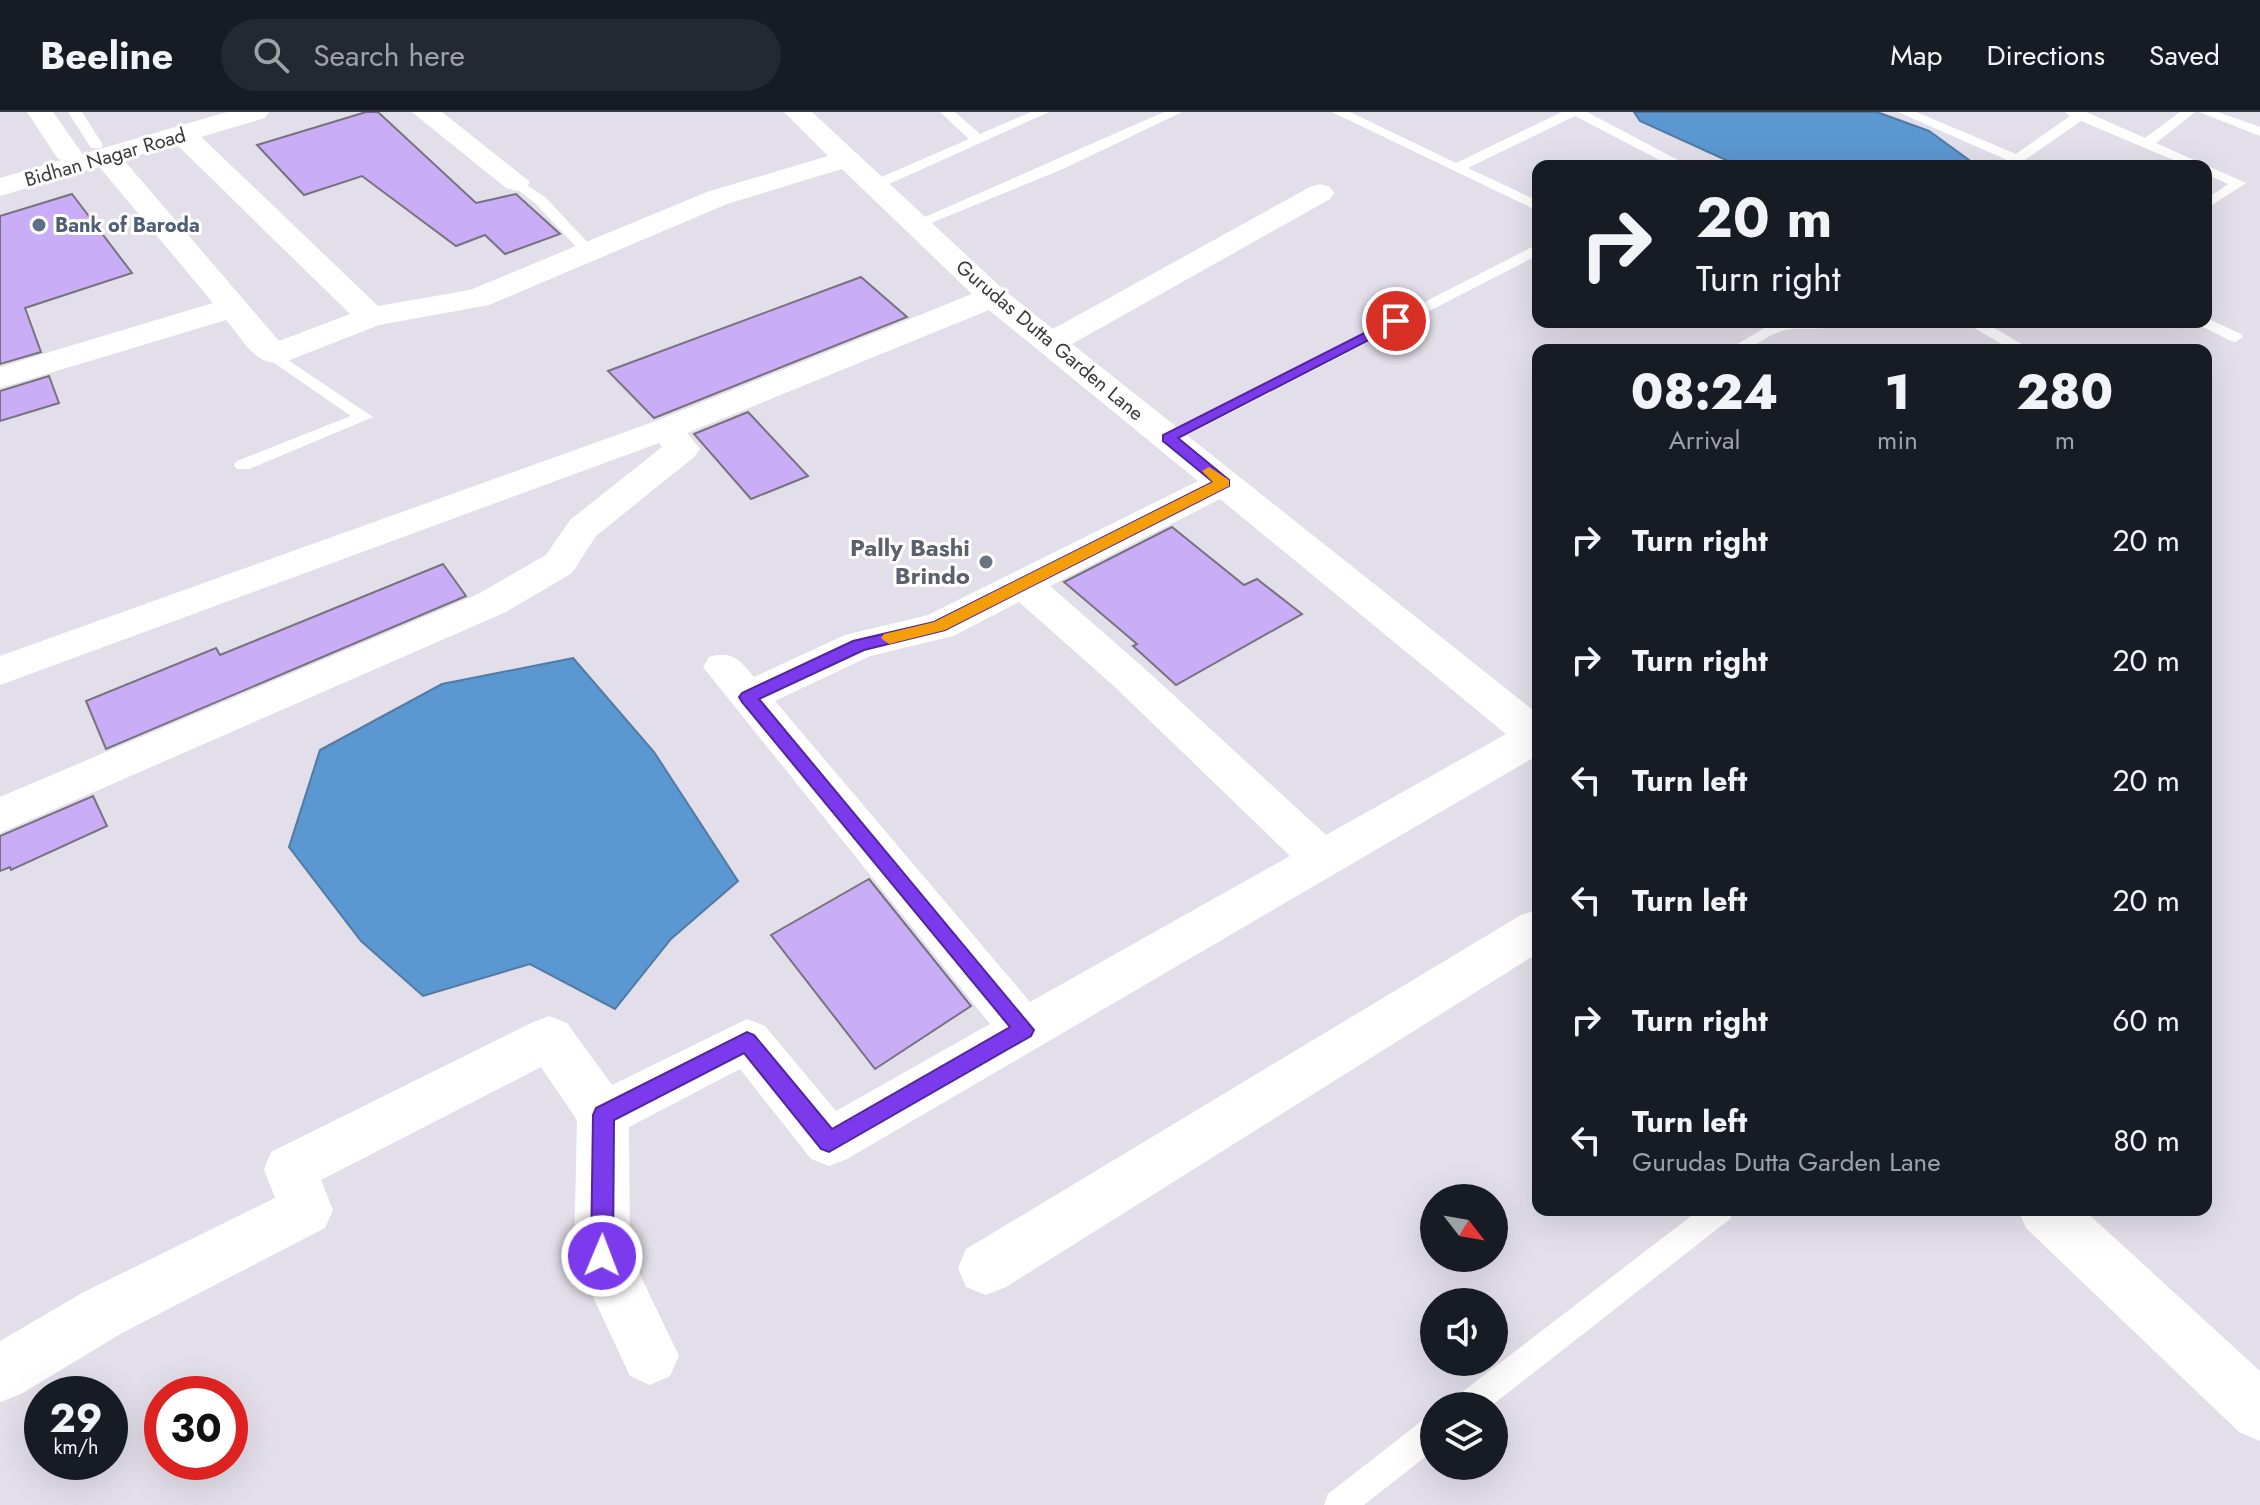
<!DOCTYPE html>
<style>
:root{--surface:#171b24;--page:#242831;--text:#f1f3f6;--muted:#9ea1a6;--line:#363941}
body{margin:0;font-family:Jost,sans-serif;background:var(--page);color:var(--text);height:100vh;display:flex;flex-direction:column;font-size:30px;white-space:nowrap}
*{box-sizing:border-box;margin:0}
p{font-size:26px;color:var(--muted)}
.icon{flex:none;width:44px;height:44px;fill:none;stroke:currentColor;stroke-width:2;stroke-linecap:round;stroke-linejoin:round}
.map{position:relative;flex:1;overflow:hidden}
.sheet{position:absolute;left:1532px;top:232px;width:680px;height:872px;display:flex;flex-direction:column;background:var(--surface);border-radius:16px;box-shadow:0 8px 32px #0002}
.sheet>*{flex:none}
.banner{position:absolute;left:1532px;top:48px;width:680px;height:168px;border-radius:16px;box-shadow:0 8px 32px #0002;background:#171b24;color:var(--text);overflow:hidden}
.needle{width:52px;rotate:121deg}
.controls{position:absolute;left:1420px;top:1072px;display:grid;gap:16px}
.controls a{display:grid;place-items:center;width:88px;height:88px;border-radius:50%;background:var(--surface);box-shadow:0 8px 32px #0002;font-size:40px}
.speed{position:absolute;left:24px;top:1264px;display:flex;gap:16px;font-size:40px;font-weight:700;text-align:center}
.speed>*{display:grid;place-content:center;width:104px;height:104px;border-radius:50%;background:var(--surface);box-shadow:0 8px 32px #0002;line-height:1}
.speed small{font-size:20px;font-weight:400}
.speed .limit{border:12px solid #d22;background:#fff;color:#111}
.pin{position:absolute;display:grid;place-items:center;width:68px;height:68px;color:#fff;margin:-34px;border:4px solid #fff;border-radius:50%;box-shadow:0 2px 8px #0007}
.me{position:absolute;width:88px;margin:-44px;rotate:1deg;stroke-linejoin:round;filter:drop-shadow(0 0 6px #0008)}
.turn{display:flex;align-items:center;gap:28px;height:168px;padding:0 32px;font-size:36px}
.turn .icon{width:104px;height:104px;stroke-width:2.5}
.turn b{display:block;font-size:56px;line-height:68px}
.eta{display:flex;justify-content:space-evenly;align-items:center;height:136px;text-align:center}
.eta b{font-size:48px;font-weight:800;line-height:56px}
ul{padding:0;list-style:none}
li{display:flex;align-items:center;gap:24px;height:120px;padding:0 32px}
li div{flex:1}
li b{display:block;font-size:30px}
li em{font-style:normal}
header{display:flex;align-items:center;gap:48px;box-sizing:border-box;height:112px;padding:0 40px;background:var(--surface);border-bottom:2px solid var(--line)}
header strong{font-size:38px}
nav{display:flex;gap:44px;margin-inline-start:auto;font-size:28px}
.search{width:560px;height:72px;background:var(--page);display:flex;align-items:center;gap:20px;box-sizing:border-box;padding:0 28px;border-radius:44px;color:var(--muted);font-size:30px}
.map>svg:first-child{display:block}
.water{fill:#5b97d0;stroke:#517ba4;stroke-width:2}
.building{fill:#c9adf6;stroke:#77737e;stroke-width:2}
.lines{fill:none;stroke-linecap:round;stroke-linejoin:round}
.lane{fill:#fff;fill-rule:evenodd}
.street{fill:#fff;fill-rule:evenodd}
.primary{fill:#fff;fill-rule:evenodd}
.route{fill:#7c3aed;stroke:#51269a;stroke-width:2}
.slow{fill:#f59e0b}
.service-dot{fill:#5c6f8a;stroke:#fff;stroke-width:3}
.worship-dot{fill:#6b7280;stroke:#fff;stroke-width:3}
.labels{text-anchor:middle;stroke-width:6;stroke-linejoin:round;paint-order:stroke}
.far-street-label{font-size:20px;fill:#3a393d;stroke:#fff}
.far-service-label{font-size:20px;font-weight:bold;fill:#4e5e75;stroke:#fff;text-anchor:start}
.worship-label{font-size:24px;font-weight:bold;fill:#5b616d;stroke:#fff;text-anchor:end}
</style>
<header>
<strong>Beeline</strong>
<div class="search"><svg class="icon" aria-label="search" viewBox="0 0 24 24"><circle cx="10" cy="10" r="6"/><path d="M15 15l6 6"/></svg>Search here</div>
<nav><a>Map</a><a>Directions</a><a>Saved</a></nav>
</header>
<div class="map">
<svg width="2260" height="1393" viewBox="0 0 2260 1393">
<rect width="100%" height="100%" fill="#e3dfea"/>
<g class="water">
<polygon points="1634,0 1877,0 1929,19 1973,51 1972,54 1739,54 1640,9"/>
<polygon points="573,546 654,640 738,769 671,827 615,897 530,852 423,884 361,829 289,735 320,638 442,572"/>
</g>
<g class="building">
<polygon points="366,0 378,0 476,91 516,82 560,122 505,142 485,123 456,134 362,64 304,83 257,33"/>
<polygon points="72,82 132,161 25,196 41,240 0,252 0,104"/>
<polygon points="861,165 907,205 654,306 608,259"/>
<polygon points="49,264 59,291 0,309 0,279"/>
<polygon points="748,300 808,364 751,387 694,322"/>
<polygon points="1172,415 1244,473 1257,467 1302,502 1176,573 1133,534 1137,532 1064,470"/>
<polygon points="443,452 466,484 106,637 86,589 216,536 220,543"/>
<polygon points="93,684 107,714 11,758 10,755 0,759 0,724"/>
<polygon points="869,767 971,894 875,957 771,823"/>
</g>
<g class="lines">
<g class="lane">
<polygon points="68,0 82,0 103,33 101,36 91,36"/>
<polygon points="940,0 955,0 980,22 1031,0 1049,0 880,76 870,76 870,70 969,27"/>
<polygon points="1164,0 1182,0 1063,57 921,115 911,115 909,112"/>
<polygon points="1332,0 1350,0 1456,51 1562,0 1587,0 1689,54 1671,54 1575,4 1468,56 1538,89 1538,99"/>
<polygon points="1898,0 1916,0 2016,42 2070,4 2065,0 2086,0 2145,26 2180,0 2195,0 2156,31 2246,71 2206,97 2206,87 2228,72 2206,62 2206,54 2188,54 2081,9 2016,54 2000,54 2007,48"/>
<polygon points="2199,0 2218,0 2260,15 2260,24"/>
<polygon points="516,66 545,85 593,136 593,142 583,142 535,91 511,73 509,70"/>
<polygon points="1538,132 1538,143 1174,330 1162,330 1159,326"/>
<polygon points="2206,206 2241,222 2243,225 2235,230 2229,228 2193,210 2206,210"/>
<path d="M1838,210c-14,12 -40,3 -57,9 -24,9 -25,19 -54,19l46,-27z"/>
<polygon points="1964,210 1984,210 2032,238 2012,238"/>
<polygon points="273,238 373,305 249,357 237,357 234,353 237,349 351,304 267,246 265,243"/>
<polygon points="1699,1098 1734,1098 1730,1107 1491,1294 1452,1294 1457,1284"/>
<polygon points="1434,1304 1434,1338 1364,1393 1324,1393 1328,1382 1423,1308"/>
</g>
<g class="street">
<polygon points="27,0 53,0 82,41 78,47 68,49 58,47"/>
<polygon points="412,0 442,0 530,70 526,76 516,79 506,76"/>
<path d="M784,0h28l192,178 49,39 257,-142 10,-3 10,3 4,6 -4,6 -258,145 466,370v41l-691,404 -18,7 -18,-7 -71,-90 -111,58 1,127 49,102 -9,20 -20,9 -20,-9 -56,-120 3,-136 -36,-53 -220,113 12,30 -8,18 -203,105 -101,61 -21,8v-61l82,-48 193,-95 -11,-29 7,-17 260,-129 18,-7 18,7 45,62 135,-66 18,7 71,85 154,-87 -287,-357 6,-10c23,-7 31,3 45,20l91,-42 83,-20 270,-134 -209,-171 -302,123 13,16 -6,8 -98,79 -24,37 -66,39 -506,221v-36l478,-203 68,-39 24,-35 92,-73 -3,-4 -659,242v-29l653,-234 319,-128 -130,-125 -115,35 -238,101 -110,20 -94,37c-29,7 -42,-23 -59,-42l-226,68v-21l213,-64 -117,-140 -4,-6 4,-6 10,-2 10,2 163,190 71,-27 -178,-174 -4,-6 4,-6h20l186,178 92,-16 237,-98 121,-36zM1220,387l286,235 -180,101 -182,-167 -94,-82zM1019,490l97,86 174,168 -260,146 -255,-301 95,-45 83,-20z"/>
<polygon points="1538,798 1538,841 1006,1175 986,1183 966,1175 958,1156 966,1137 1521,803"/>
<polygon points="2018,1098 2084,1098 2260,1259 2260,1329 2239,1320 2026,1116"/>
</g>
<polygon class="primary" points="227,0 269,0 265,6 0,84 0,66"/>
</g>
<polygon class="route" points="1396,205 1402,209 1400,212 1178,326 1229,368 1229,374 945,518 864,538 759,587 1034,918 1031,924 829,1040 821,1037 744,941 614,1008 613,1144 610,1152 602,1155 594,1152 591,1144 593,1003 596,996 747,920 754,923 832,1017 1010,915 742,590 739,585 742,581 853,529 934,510 1213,370 1163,329 1163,323"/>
<polygon class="slow" points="1209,355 1229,368 1229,374 945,518 889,532 881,526 884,522 934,510 1213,370 1202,359"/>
<circle class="service-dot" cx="39" cy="113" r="8"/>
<circle class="worship-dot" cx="986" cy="450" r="8"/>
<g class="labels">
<g class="far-street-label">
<text transform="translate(105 45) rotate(-16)" y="7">Bidhan Nagar Road</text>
<text transform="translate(1050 228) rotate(40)" y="7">Gurudas Dutta Garden Lane</text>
</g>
<g class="far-service-label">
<text x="55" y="120">Bank of Baroda</text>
</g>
<g class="worship-label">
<text x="970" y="444">Pally Bashi<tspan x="970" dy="28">Brindo</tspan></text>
</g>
</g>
</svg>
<div class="controls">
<a><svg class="needle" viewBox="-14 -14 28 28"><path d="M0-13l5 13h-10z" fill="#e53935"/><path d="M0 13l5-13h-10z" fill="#9ea1a6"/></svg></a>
<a><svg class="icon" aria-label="sound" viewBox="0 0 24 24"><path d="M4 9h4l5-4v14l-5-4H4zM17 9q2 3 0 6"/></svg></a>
<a><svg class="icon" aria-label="layers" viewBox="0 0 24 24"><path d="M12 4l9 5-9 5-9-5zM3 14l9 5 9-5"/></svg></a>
</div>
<div class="speed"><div>29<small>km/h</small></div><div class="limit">30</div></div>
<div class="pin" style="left:1396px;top:209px;background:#d93025"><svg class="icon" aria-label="arrive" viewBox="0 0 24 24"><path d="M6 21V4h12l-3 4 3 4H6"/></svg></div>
<svg class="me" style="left:602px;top:1144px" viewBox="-20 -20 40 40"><circle r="17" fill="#7c3aed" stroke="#fff" stroke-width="3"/><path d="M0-11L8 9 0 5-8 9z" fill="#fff"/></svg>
<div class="banner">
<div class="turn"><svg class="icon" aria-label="right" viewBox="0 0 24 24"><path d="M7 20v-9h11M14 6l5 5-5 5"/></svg><div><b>20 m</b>Turn right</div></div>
</div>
<section class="sheet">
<div class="eta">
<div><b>08:24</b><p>Arrival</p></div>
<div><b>1</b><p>min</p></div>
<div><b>280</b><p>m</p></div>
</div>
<ul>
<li><svg class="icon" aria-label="right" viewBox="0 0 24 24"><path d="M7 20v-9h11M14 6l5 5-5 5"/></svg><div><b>Turn right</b></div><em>20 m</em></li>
<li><svg class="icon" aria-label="right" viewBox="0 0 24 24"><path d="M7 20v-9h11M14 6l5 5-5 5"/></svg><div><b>Turn right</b></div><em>20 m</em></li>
<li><svg class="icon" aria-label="left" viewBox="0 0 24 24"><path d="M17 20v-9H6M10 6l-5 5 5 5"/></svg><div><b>Turn left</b></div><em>20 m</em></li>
<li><svg class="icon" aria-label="left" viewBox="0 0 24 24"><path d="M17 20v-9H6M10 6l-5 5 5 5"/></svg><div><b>Turn left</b></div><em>20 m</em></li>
<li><svg class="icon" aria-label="right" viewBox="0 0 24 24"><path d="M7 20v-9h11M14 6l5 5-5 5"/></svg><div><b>Turn right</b></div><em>60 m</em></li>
<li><svg class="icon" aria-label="left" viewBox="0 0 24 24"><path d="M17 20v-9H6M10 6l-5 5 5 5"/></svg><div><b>Turn left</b><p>Gurudas Dutta Garden Lane</p></div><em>80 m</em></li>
</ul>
</section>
</div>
